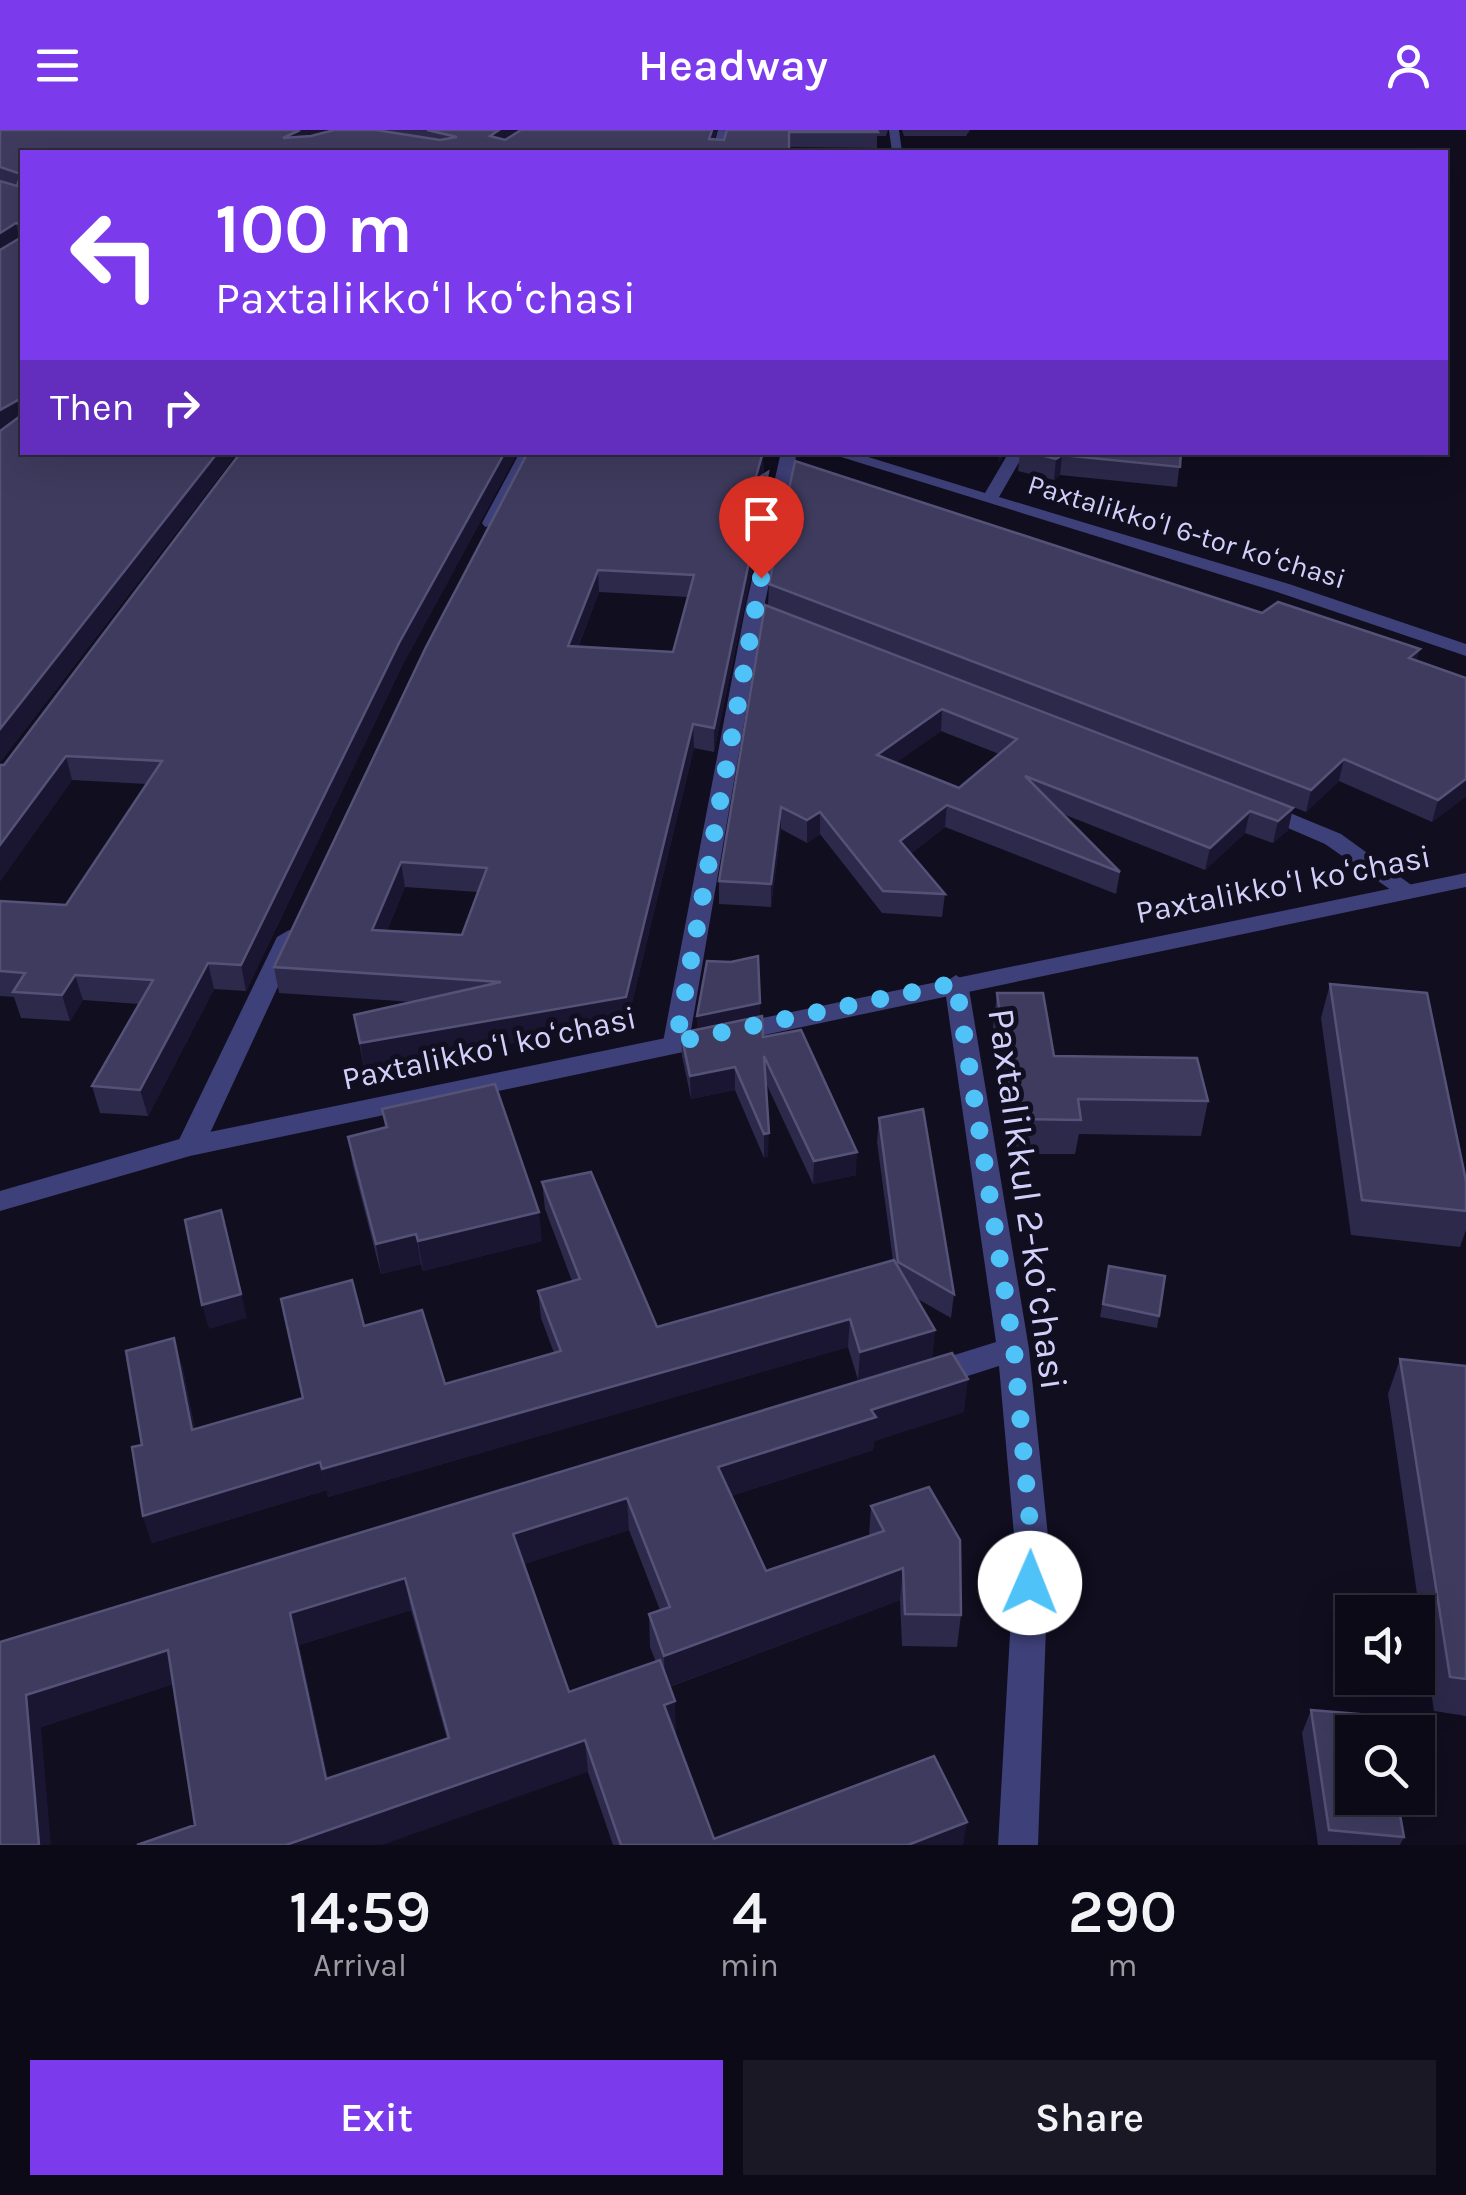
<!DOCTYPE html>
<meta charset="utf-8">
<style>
:root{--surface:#0c0a17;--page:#1a1824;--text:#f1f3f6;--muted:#9a9aa1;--line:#2c2b36;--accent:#7c3aed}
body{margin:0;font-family:Karla,sans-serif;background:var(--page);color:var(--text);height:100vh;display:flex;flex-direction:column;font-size:38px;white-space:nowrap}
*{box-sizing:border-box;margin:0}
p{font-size:32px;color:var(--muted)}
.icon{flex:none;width:55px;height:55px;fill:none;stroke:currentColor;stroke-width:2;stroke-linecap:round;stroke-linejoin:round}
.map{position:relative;height:1715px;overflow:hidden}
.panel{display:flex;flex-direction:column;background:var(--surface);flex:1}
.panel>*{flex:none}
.banner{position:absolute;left:20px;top:20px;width:1428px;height:305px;border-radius:0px;box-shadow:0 10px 40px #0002,0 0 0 2px var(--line);background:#7c3aed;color:#fff;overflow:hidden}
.fabs{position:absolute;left:1335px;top:1465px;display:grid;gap:20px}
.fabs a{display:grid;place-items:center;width:100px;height:100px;border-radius:0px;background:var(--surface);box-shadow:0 10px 40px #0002,0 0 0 2px var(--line);font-size:50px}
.pin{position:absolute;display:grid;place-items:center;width:85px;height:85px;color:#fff;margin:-102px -42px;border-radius:50% 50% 50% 0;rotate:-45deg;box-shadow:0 0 10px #0007}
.pin .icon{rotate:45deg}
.me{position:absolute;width:110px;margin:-55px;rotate:1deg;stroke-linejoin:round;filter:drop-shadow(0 0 8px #0008)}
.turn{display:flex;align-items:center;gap:35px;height:210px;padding:0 30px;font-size:45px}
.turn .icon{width:130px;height:130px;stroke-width:2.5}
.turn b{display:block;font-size:70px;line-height:85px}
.then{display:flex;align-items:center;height:95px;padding:0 30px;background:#0003;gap:20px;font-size:38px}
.eta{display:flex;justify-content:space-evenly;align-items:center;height:170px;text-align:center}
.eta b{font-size:60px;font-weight:600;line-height:70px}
.action{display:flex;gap:20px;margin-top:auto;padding:20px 30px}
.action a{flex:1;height:115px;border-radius:0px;background:var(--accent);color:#fff;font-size:40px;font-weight:600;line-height:115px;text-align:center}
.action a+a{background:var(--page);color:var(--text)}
header{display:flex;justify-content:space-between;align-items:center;height:130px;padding:0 30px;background:var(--accent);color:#fff;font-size:45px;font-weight:600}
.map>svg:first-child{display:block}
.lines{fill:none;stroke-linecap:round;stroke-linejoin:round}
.minor{fill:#3e4079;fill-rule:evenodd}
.tertiary{fill:#3e4079;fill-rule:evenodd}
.wall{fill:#2c294b;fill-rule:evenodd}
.shaded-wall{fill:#1a1632}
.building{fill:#3e3b5e;stroke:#555277;stroke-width:2.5;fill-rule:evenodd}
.route{stroke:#4fc3f7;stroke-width:18;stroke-dasharray:0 32.4}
.labels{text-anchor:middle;stroke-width:10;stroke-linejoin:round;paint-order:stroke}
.far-street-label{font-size:28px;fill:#d2d0fb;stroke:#100e1f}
.street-label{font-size:32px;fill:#d2d0fb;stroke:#100e1f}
.near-street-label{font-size:38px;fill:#d2d0fb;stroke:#100e1f}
</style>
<header><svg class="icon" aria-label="menu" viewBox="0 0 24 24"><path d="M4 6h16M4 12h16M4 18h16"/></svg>Headway<svg class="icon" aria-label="person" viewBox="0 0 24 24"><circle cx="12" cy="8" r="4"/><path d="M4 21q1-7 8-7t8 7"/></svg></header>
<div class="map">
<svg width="1466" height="1715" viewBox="0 0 1466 1715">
<rect width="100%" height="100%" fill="#100e1f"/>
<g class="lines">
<g class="minor">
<polygon points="718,0 728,0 722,22 712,22"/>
<polygon points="889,0 899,0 902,22 892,22"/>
<polygon points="520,322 536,322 500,393 485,397 482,393"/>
<polygon points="781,322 797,322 764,477 805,496 796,502 762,489 689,912 676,920 663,912 745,480"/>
<polygon points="825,322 852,322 985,363 1009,322 1025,322 999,367 1289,454 1466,514 1466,526 1277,462"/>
<polygon points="1261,671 1341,704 1421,762 1409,769 1401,767 1325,714 1253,683 1250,678"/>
<polygon points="289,800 301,807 204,1016 200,1023 180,1023 176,1016 277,807"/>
<polygon points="956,845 968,853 1029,1219 1049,1416 1038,1715 998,1715 1015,1416 999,1236 927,1259 916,1255 911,1246 916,1237 996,1212 944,853"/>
</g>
<polygon class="tertiary" points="1466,743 1466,757 190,1026 0,1081 0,1061 190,1006"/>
</g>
<g class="wall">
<polygon points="0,0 326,2 334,0 717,0 714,9 724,10 727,0 888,0 886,6 877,6 877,18 789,17 22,322 238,322 0,632"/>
<polygon points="902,0 970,0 966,6 904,6"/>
<polygon points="241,322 518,322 402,536 246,861 214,859 148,986 100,983 92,956 139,874 83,870 70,891 21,888 14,867 0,866 0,771 66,775 147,654 72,650 0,751 0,635 4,635"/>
<path d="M528,322l236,17 -2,7 6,-4v21l-54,259 -20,-4 -67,275 -263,46 -10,-54 59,-13 -134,-9 -5,-26zM599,462l89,5 -15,55 -95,-5zM405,757l73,5 -16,43 -75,-5z"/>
<polygon points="1020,322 1181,322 1177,357 1060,345 1054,350 1018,341"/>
<polygon points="769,454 1262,483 1416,530 1466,548 1466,666 1432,692 1339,651 1306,682 768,475"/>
<path d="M765,475l528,203 -5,22 -15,13 -28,-10 -40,37 -142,-56 57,58 -4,22 -171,-67 -35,27 35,40 -3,23 -60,-4 -62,-79 -13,9 -26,-14 -10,78 -52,-3v-23zM941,601l58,23 -40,34 -64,-25z"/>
<polygon points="1330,854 1466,1051 1466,1100 1460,1117 1351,1105 1321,888"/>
<polygon points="997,863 1054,926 1208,971 1201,1006 1079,1004 1075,1024 1010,1024 993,897"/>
<polygon points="681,903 763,907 856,1045 813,1054 766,953 768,1026 764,1028 735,960 691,969 682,926"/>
<polygon points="382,979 542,1111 423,1141 421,1134 381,1144 353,1036 348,1007 385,998"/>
<polygon points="879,988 954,1164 951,1188 916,1168 935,1200 932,1227 858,1250 848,1217 328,1367 327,1360 152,1413 143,1386 142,1315 182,1235 195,1300 303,1268 364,1196 445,1254 554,1223 541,1188 538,1161 572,1151 545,1079 542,1052 657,1197 893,1131 877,1012"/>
<polygon points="1109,1136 1159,1186 1157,1198 1100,1187"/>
<polygon points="1400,1229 1466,1236 1466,1586 1434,1581 1388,1264"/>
<path d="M964,1282l-90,29 -1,9 -142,46 35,75 103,-35 2,-30 90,109 -4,32 -55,-1 -2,-46 -231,87 7,46h-2l40,106 249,6h-350l-25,-73 -393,53 -22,-141 -132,43 -41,-85zM629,1400l31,80 -11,4 1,33 6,15 -87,30 -45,-128zM411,1480l36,129 -119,40 -29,-134z"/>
<polygon points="1311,1580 1404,1707 1400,1715 1318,1715 1302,1603"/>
</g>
<g class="shaded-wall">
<polygon points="300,0 326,0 327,4 286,22 283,8"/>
<polygon points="499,0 520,0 491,22 490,6"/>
<polygon points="712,0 717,0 710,22 709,9"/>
<polygon points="16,93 20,110 0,123 0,103"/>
<polygon points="20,269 22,290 0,304 0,280"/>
<polygon points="218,322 238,322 0,632 0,599"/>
<polygon points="505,322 518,322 402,536 246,861 241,835 399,513"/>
<polygon points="763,322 764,339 755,371 755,350"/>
<polygon points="999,322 1006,322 998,333"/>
<polygon points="1062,325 1060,345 1054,350 1056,329"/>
<polygon points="768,342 768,363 714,622 714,598"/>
<polygon points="598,440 599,462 569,539 568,516"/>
<polygon points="1420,519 1414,540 1409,528"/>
<polygon points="942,579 941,601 876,647 877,625"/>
<polygon points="693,594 694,618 627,893 364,939 360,913 626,867"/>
<polygon points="66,626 72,650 0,751 0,715"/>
<polygon points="1344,629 1339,651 1306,682 1311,660"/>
<polygon points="1466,649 1466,666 1432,692 1438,670"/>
<polygon points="947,675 945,697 898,733 900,711"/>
<polygon points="781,677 781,699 771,777 771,754"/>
<polygon points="1293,678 1288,700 1273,713 1278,691"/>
<polygon points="1250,681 1245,703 1205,740 1210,718"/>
<polygon points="820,682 820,704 807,713 807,690"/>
<polygon points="401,732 405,757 376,825 372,800"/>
<polygon points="208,833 214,859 148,986 140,960"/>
<polygon points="75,845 83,870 70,891 62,865"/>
<polygon points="760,873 760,885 697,898 697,886"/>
<polygon points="735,937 735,960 691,969 690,946"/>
<polygon points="769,1003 768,1026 764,1028 764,1004"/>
<polygon points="857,1022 856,1045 813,1054 814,1031"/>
<polygon points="539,1082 542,1111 423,1141 418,1111"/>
<polygon points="227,1104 247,1188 209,1199 202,1175"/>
<polygon points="416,1104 421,1134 381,1144 376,1114"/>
<polygon points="850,1189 848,1217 328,1367 322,1339"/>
<polygon points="935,1200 932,1227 858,1250 860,1222"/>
<polygon points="174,1208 182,1235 200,1328 192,1300"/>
<polygon points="968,1249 964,1282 874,1311 873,1320 718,1370 718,1337 871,1280"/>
<polygon points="320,1332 327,1360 152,1413 143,1386"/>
<polygon points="627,1368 629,1400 518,1436 513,1404"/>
<polygon points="903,1438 900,1470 665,1558 664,1526"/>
<polygon points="405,1448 411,1480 299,1515 335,1681 326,1649 290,1483"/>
<polygon points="168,1520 179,1552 41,1597 51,1715 39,1715 26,1565"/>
<polygon points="675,1571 676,1603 665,1607 664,1575"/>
<polygon points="585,1610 588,1642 382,1715 286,1715"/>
<polygon points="967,1692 963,1715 908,1715"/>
</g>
<g class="building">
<polygon points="0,0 300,0 283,8 311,6 334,0 376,0 440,10 457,7 427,0 499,0 490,6 505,10 521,0 712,0 709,9 724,10 727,0 877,0 878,2 789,2 789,22 22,22 22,322 218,322 0,599 0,301 19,287 20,269 0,280 0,120 20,108 21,94 16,93 0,103 0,51 17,56 21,44 0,37"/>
<polygon points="241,322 505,322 399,513 241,835 208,833 140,960 92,956 153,850 75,845 62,865 13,862 25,843 0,841 0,771 66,775 162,631 66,626 0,715 0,635 4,635"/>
<path d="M528,322h235l-8,28 13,-8 -54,256 -21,-4 -67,273 -266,46 -6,-28 147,-33 -227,-15 152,-320zM598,440l96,5 -21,77 -105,-6zM401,732l86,6 -25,67 -90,-5z"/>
<polygon points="1030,322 1181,322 1180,337 1062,325 1056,329"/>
<polygon points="795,331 1262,483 1278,472 1420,519 1409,528 1466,548 1466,649 1438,670 1344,629 1311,660 769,454"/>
<path d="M765,475l528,203 -15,13 -28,-10 -40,37 -185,-72 95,96 -173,-67 -47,36 45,53 -62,-3 -63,-79 -13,8 -26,-13 -10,77 -52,-3zM942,579l75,30 -58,49 -82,-33z"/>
<polygon points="758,826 760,873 697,886 707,831 731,832"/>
<polygon points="1330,854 1427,863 1466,1051 1466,1081 1362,1070"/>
<polygon points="997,863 1043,863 1054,926 1197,928 1208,971 1078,969 1081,990 1014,989"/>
<polygon points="762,886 763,907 801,900 857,1022 814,1031 764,926 769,1003 764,1004 735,937 690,946 681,903"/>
<polygon points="495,954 539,1082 418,1111 416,1104 376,1114 348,1007 387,997 382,979"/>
<polygon points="923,979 954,1164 898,1132 879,988"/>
<polygon points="591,1042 657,1197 894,1130 935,1200 860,1222 850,1189 322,1339 320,1332 143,1386 132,1317 142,1315 126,1221 174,1208 192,1300 303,1268 281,1169 352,1150 364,1196 422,1180 445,1254 561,1221 538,1161 580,1149 542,1052"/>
<polygon points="221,1080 241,1164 202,1175 185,1090"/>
<polygon points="1109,1136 1165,1146 1159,1186 1103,1174"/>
<path d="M952,1223l16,26 -97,31 5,7 -158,50 48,104 118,-40 -13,-25 58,-19 31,53 1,75 -56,-1 -2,-46 -239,88 -15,-42 21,-7 -43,-109 -114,36 56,158 91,-32 15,41 -11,4 50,134 220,-83 33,66 -59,23h-287l-36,-105 -299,105h-149l58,-20 -27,-175 -142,45 13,150h-39v-203zM405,1448l44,160 -123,41 -36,-166z"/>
<polygon points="1400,1229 1466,1236 1466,1549 1450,1547"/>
<polygon points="1311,1580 1382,1586 1385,1602 1352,1602 1352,1668 1397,1668 1404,1707 1329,1700"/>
</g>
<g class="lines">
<polyline class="route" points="761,448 676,912 956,853 1014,1219 1032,1416 1030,1453"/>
</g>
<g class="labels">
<g class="far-street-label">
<text transform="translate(1187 401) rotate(17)" y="10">Paxtalikkoʻl 6-tor koʻchasi</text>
</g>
<g class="street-label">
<text transform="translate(1283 754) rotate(-11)" y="11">Paxtalikkoʻl koʻchasi</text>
<text transform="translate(489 918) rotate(-12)" y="11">Paxtalikkoʻl koʻchasi</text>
</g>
<g class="near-street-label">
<text transform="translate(1028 1069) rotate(82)" y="13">Paxtalikkul 2-koʻchasi</text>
</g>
</g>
</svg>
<div class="fabs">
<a><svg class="icon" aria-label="sound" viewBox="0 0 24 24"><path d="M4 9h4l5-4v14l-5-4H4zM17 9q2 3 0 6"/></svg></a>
<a><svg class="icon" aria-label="search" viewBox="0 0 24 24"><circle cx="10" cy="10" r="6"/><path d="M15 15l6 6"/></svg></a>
</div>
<div class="pin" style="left:761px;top:448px;background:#d93025"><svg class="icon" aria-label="arrive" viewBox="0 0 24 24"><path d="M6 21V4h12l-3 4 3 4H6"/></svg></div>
<svg class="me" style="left:1030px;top:1453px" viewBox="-20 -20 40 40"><circle r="19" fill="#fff"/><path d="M0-13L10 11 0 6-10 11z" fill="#4fc3f7"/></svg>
<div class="banner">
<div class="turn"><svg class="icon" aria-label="left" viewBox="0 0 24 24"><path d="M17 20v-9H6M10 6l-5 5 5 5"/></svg><div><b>100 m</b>Paxtalikkoʻl koʻchasi</div></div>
<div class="then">Then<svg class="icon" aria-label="right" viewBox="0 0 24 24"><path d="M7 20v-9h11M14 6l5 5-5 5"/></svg></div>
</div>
</div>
<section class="panel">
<div class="eta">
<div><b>14:59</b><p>Arrival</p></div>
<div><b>4</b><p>min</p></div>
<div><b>290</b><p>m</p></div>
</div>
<div class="action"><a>Exit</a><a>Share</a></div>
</section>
